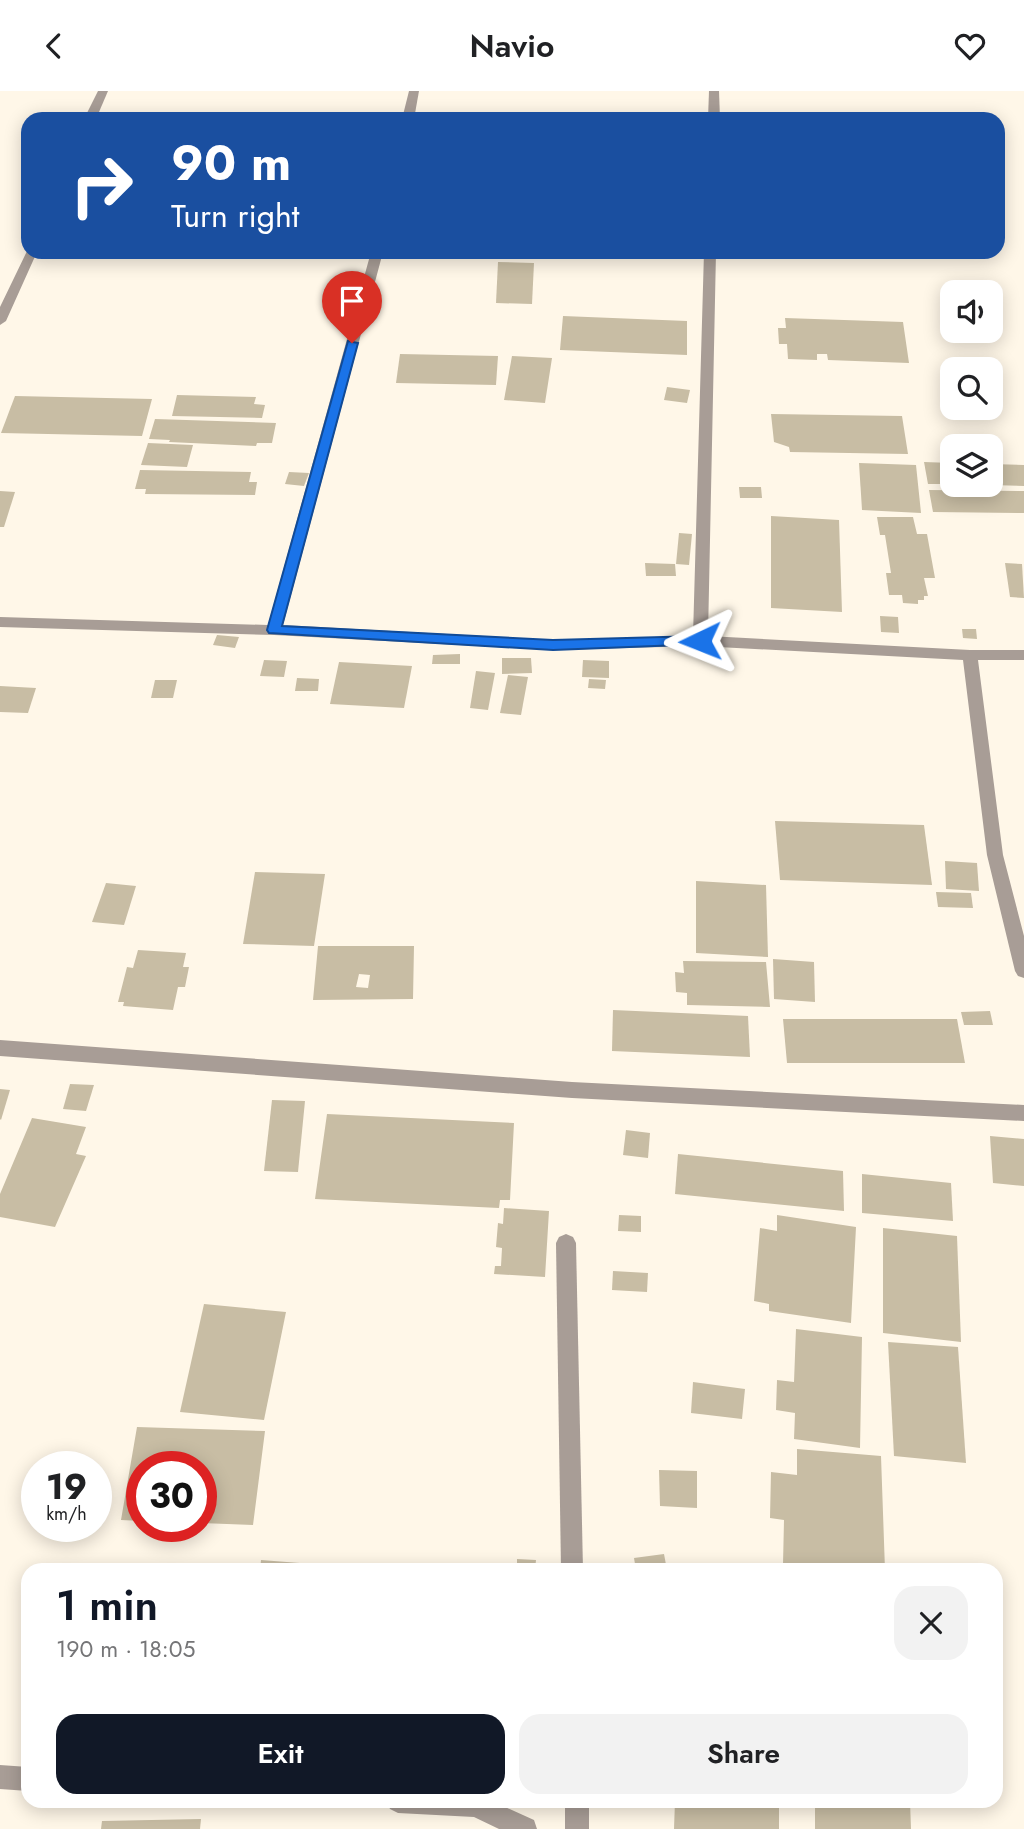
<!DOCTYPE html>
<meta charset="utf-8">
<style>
:root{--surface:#fff;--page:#f2f2f2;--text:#202124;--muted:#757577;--accent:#111827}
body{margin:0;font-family:Jost,sans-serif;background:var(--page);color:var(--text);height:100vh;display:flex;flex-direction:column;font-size:26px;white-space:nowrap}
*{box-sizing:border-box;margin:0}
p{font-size:23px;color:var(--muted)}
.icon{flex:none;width:38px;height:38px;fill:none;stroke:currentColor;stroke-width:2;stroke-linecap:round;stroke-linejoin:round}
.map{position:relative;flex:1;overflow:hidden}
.panel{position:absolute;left:21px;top:1472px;width:982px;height:245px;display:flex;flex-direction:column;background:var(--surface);border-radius:21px;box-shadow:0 4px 18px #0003}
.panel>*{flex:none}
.hud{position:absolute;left:21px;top:21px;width:984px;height:147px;border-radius:21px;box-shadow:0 4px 18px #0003;background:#1a4fa0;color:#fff;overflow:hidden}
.controls{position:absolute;left:940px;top:189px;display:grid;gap:14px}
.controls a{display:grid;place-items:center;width:63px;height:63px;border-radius:14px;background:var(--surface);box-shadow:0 4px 18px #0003;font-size:35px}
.speed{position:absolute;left:21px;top:1360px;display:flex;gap:14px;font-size:35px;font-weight:700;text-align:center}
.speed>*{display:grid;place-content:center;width:91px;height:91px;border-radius:50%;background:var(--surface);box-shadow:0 4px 18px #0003;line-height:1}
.speed small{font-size:18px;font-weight:400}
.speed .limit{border:10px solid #d22;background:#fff;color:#111}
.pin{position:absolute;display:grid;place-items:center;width:60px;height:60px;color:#fff;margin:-72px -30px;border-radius:50% 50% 50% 0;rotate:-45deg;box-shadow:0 0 7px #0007}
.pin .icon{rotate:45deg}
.me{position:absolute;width:77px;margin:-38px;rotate:268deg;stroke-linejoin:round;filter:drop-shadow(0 0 5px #0008)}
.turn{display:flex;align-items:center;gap:24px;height:147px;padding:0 35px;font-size:32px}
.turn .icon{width:91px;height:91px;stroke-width:2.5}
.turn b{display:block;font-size:49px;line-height:60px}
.round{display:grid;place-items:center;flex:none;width:74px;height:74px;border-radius:21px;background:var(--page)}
.summary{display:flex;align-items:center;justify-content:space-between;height:119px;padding:0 35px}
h1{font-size:42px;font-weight:600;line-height:52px;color:var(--accent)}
.button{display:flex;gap:14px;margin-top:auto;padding:14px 35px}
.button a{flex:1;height:80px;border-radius:21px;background:var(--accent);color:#fff;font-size:28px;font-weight:600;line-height:80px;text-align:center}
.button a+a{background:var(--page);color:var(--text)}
header{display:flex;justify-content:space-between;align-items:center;height:91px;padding:0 35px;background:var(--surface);font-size:32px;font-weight:600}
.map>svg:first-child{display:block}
.building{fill:#c8bda4;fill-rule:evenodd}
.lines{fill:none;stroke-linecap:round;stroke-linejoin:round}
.minor{fill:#a89d96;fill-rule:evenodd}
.route{fill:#1a73e8;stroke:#114b97;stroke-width:2}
</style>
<header><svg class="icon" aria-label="back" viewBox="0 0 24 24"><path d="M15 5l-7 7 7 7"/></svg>Navio<svg class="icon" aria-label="heart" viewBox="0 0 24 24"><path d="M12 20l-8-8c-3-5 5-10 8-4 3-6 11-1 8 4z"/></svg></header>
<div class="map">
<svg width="1024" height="1738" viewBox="0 0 1024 1738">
<rect width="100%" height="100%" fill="#fff7e8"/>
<g class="building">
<polygon points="255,161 313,161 312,166 255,163"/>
<polygon points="498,171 534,172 532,213 496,212"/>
<polygon points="563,225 687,230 687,264 560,259"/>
<polygon points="785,227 903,231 909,272 828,269 827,263 817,263 817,269 788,268 787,253 779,253 778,237 786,237"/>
<polygon points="400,263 498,265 496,294 396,292"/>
<polygon points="512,265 552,267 545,312 504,309"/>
<polygon points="667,296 690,299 687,312 664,309"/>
<polygon points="177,304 256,306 254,313 265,314 262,327 172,325"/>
<polygon points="15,305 152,308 142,345 1,342"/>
<polygon points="771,323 902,325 908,363 790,361 789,356 774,351"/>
<polygon points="155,328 276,332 272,352 257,352 256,355 169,351 170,349 149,348"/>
<polygon points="148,352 193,354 187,376 141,374"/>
<polygon points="924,371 952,372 952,393 928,393"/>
<polygon points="859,372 916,374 921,422 862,419"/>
<polygon points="990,373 1024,374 1024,395 990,394"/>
<polygon points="140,379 251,381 249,391 257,391 255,404 145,403 146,398 135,398"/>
<polygon points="289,381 309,382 304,395 285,393"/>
<polygon points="739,396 761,396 762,407 740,407"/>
<polygon points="929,399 1024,400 1024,422 933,421"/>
<polygon points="0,400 15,401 4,436 0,436"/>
<polygon points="771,425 839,429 842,521 771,517"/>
<polygon points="877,426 913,426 917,443 927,443 935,487 924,487 928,505 924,505 924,509 918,509 918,513 903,512 902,504 889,504 886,482 891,482 885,444 880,444"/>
<polygon points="679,442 692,443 689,474 676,473"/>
<polygon points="645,472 675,473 676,485 646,485"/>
<polygon points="1005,472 1022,473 1024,507 1010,506"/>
<polygon points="880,525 898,526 899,542 881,541"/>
<polygon points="962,538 976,538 977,548 963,547"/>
<polygon points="217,544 239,546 235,557 213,554"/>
<polygon points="460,563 460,573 432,573 433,564"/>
<polygon points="502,567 531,567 532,582 502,583"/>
<polygon points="264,569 287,570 284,586 260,585"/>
<polygon points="583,569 609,570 609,587 582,586"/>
<polygon points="339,571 412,575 404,617 330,613"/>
<polygon points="476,580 495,582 488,619 470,617"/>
<polygon points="508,584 528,586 521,624 500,622"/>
<polygon points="297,587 319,588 318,600 295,600"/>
<polygon points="589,588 606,589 605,598 588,597"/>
<polygon points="155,589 177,589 173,607 151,607"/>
<polygon points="0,595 36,597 28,622 0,621"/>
<polygon points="775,730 924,734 932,794 780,789"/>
<polygon points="945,770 977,772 979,800 946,798"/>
<polygon points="255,781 325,783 314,855 243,853"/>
<polygon points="696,790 766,794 768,866 696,862"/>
<polygon points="106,792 136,795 124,834 92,831"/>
<polygon points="936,801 971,802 973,817 938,816"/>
<path d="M318,855h96l-1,53 -100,1zM359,883l11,1 -2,13 -12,-1z"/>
<polygon points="138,859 186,862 183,876 189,876 185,896 178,896 173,919 123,915 124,911 118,911 127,876 133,877"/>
<polygon points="773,868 814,871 815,911 774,908"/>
<polygon points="683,870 766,871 770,916 687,914 687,902 676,901 675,881 684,882"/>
<polygon points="613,919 748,925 750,966 612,960"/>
<polygon points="990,920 993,934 964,934 961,921"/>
<polygon points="783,928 957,928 965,972 787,972"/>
<polygon points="70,993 94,994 86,1020 63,1018"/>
<polygon points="0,998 10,999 1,1029 0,1028"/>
<polygon points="272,1009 305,1010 298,1081 264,1080"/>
<polygon points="327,1023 514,1032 510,1109 500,1109 499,1117 315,1108"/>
<polygon points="32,1027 86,1036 76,1063 86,1065 55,1136 0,1126 0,1103"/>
<polygon points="626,1039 650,1042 648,1067 623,1064"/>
<polygon points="990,1045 1024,1048 1024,1095 993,1092"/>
<polygon points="678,1063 843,1080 844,1120 675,1103"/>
<polygon points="862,1083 951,1092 953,1130 862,1122"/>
<polygon points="504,1117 549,1120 545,1186 494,1183 495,1175 501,1175 502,1157 496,1156 498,1132 503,1133"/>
<polygon points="619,1124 641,1125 641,1141 618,1140"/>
<polygon points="777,1124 856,1136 851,1232 769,1220 769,1213 754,1210 760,1137 777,1140"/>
<polygon points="883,1137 957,1145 961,1251 883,1242"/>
<polygon points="613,1180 648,1182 647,1201 612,1199"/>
<polygon points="204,1213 286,1221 264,1329 180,1321"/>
<polygon points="796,1238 862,1246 860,1357 794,1348 795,1322 776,1319 777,1289 794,1291"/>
<polygon points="888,1251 958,1256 966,1372 894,1365"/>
<polygon points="693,1291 745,1298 742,1328 691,1322"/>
<polygon points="137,1336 265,1340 253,1434 201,1432 201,1376 142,1376 142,1430 121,1429"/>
<polygon points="797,1358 881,1365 885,1479 839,1479 783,1474 784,1429 770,1427 771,1381 797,1384"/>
<polygon points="659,1379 697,1380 697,1417 660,1415"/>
<polygon points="664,1463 667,1479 636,1479 634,1467"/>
<polygon points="517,1468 536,1469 535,1479 517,1479"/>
<polygon points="261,1469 364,1477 364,1479 260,1479"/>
<polygon points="415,1474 481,1477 481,1479 415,1479"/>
<polygon points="675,1710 779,1710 779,1738 674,1738"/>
<polygon points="815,1710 910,1710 911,1738 815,1738"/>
<polygon points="201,1728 200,1738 101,1738 102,1730"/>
</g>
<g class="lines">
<g class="minor">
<polygon points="98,0 108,0 96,28 84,28"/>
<polygon points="409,0 419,0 414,28 402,28"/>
<polygon points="709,0 719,0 720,28 708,28"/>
<polygon points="28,158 28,161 37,161 6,230 0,234 0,216"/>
<polygon points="371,161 383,161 283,534 553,549 693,545 704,161 716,161 708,545 970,559 1024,559 1024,569 978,569 1003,764 1024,845 1024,887 1018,885 1015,880 987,764 963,569 700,555 553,559 274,544 0,536 0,526 268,534"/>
<polygon points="0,949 572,991 1024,1014 1024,1030 572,1007 0,965"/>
<polygon points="566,1143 573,1146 576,1152 583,1479 561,1479 556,1152 559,1146"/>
<polygon points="0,1674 28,1676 28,1700 0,1698"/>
<polygon points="386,1710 492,1710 534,1729 537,1738 499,1738 474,1726 398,1722 390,1718"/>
<rect x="565" y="1710" width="24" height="28"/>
</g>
</g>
<polygon class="route" points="348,250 358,252 282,535 553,549 700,545 705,546 705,553 553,559 269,542 267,539"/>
</svg>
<div class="controls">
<a><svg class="icon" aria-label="sound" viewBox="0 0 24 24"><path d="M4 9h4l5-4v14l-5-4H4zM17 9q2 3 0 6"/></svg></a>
<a><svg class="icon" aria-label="search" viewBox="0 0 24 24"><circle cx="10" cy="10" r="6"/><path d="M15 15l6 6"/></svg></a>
<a><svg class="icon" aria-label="layers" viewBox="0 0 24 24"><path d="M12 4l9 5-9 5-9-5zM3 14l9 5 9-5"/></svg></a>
</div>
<div class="speed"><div>19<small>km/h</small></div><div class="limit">30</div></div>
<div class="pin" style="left:352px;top:252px;background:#d93025"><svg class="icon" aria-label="arrive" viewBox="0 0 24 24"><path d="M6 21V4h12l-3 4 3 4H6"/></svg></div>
<svg class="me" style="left:700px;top:550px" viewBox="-20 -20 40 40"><path d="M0-17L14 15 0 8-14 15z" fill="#1a73e8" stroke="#fff" stroke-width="4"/></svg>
<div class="hud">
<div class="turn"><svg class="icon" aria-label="right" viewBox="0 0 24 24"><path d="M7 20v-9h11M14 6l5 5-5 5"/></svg><div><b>90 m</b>Turn right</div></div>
</div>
<section class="panel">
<div class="summary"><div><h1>1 min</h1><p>190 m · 18:05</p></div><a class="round"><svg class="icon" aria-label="close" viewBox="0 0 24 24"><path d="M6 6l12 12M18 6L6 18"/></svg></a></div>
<div class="button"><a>Exit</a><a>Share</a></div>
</section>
</div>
